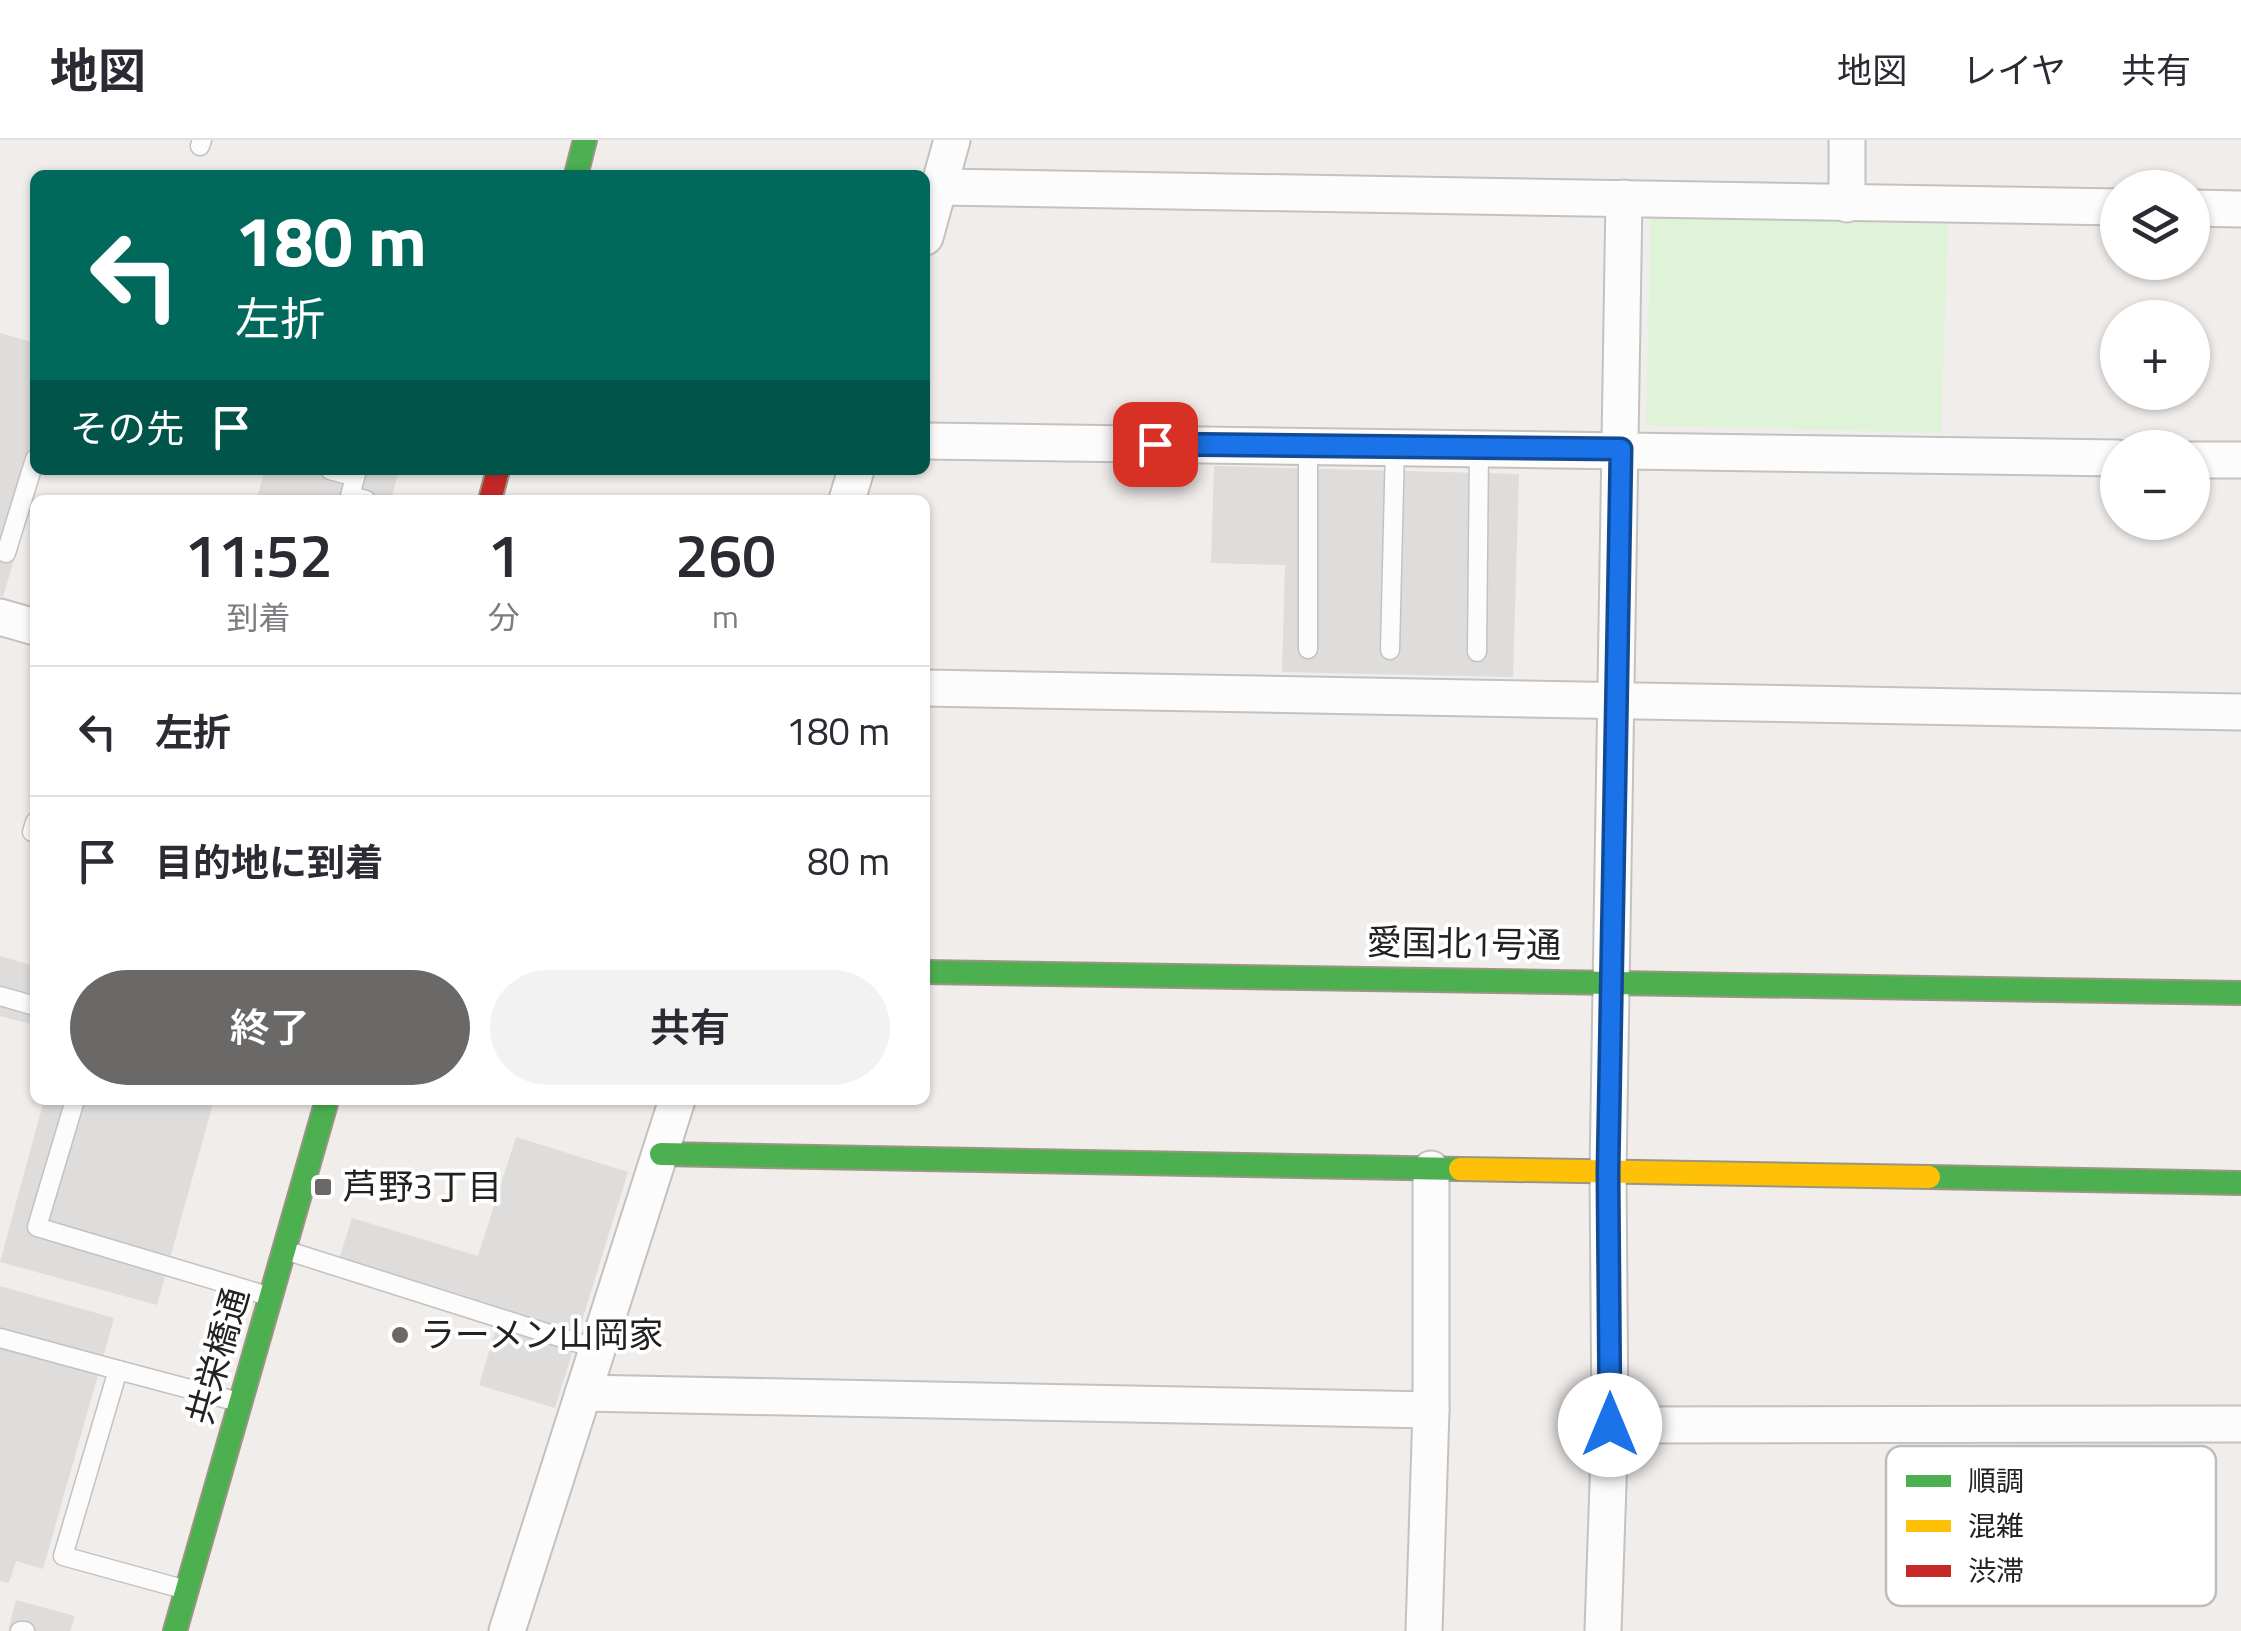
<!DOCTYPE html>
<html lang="ja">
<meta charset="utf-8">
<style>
:root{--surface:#fff;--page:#f2f2f3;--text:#2b2b33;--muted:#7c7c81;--line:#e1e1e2;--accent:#6a6968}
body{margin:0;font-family:"Titillium Web","Noto Sans JP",sans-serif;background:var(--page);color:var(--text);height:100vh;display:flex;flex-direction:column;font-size:38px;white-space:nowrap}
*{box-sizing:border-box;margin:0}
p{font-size:32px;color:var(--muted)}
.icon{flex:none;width:55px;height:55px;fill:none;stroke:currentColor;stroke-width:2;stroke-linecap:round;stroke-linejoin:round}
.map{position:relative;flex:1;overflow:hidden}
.details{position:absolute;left:30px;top:355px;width:900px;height:610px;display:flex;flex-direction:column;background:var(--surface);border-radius:15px;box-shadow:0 2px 8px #0004}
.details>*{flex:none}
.banner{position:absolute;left:30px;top:30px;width:900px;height:305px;border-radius:15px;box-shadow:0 2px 8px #0004;background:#00695c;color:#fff;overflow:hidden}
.buttons{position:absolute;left:2100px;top:30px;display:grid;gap:20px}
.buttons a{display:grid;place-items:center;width:110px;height:110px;border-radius:50%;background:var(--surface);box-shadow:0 2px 8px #0004;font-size:50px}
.pin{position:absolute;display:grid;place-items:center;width:85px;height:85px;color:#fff;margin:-42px;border-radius:20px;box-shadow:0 5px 15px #0006}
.me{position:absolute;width:110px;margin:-55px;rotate:0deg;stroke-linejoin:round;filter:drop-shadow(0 0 8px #0008)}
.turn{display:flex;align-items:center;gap:35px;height:210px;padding:0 40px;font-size:45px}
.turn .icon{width:130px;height:130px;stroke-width:2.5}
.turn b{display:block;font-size:70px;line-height:85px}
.then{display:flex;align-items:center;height:95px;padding:0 40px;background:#0003;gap:20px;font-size:38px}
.eta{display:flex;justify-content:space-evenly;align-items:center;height:170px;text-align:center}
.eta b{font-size:60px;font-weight:600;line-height:70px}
.cta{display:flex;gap:20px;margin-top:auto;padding:20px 40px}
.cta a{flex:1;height:115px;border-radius:60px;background:var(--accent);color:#fff;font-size:40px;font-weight:600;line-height:115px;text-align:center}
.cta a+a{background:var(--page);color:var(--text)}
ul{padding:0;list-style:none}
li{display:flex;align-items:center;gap:30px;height:130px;padding:0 40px;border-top:2px solid var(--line)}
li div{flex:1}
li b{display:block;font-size:38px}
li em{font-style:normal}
header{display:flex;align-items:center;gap:60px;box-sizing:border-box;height:140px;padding:0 50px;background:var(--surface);border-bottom:2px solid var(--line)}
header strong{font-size:48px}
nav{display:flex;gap:55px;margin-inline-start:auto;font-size:35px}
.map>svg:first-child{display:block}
.religious{fill:#dedddc}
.park{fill:#def3d8}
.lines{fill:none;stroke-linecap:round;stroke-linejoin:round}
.lane-casing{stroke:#c3c2c1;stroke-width:21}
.street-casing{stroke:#c3c2c1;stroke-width:39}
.fast-casing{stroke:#9a9682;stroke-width:26}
.slow-casing{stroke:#9a9682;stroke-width:26}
.jam-casing{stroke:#9a9682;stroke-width:26}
.lane{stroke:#fdfcfc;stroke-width:18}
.street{stroke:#fdfcfc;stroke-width:35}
.fast{stroke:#4caf50;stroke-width:22}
.slow{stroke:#ffc107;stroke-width:22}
.jam{stroke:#c62828;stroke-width:22}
.route-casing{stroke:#114b97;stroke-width:25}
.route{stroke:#1a73e8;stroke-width:18}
.poi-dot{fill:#6a6968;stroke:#fff;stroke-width:4}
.labels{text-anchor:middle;stroke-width:8;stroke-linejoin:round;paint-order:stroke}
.street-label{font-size:35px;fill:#222;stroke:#fff}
.poi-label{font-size:35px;fill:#222;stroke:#fff;text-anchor:start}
.key{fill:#fff;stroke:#bdbdbd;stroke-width:2.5}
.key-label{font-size:28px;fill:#222}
</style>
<header>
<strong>地図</strong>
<nav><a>地図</a><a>レイヤ</a><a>共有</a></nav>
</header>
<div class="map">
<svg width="2241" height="1491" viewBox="0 0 2241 1491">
<rect width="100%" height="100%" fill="#f0edeb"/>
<g class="religious">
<polygon points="0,193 35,203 35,330 40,330 3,457 0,456"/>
<polygon points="1214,326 1519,334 1513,537 1282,532 1285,425 1211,423"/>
<polygon points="265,330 399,330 391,360 256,360"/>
<polygon points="0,816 35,826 35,885 0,876"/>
<polygon points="44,960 214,960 157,1165 0,1122"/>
<polygon points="516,997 628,1032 555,1268 479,1245 497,1185 334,1135 352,1078 478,1116"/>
<polygon points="0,1146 114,1178 43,1429 16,1421 9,1443 0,1441"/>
<polygon points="16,1460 75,1476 70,1491 8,1491"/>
</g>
<polygon class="park" points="1651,76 1948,84 1941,293 1646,285"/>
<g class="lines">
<defs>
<g id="lane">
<polyline points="200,6 202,0"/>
<polyline points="1308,305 1308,509"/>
<polyline points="330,330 355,337"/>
<polyline points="357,330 350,356 366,360"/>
<polyline points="6,413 35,319"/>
<polyline points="1390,510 1395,306"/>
<polyline points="1477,512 1479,307"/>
<polyline points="35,682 32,692 35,693"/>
<polyline points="0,856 35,866"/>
<polyline points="75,960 37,1087 268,1156"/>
<polyline points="288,1111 597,1209"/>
<polyline points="0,1198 118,1230"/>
<polyline points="183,1449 63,1416 118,1230 235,1261"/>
<polyline points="20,1491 25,1491"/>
</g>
<g id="street">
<polyline points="940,47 2118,67"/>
<polyline points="1847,64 1847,0"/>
<polyline points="2192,68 2241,69"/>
<polyline points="925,97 952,0"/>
<polyline points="925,301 2118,318"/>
<polyline points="2192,320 2241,320"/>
<polyline points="847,360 856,330"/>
<polyline points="0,477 35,487"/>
<polyline points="925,548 2241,572"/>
<polyline points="583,1253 1431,1270"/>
<polyline points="1610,1285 2241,1284"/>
<polyline points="507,1491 677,960"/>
<polyline points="1424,1491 1431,1270 1431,1029"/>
<polyline points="1603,1491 1610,1285 1608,1033 1624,58"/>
</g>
<g id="fast">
<polyline points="576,35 585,0"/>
<polyline points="925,832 2241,853"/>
<polyline points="661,1014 1460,1029"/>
<polyline points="1929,1037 2241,1043"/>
<polyline points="175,1491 327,960"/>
</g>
<polyline id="slow" points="1460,1029 1929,1037"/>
<polyline id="jam" points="490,360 498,330"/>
</defs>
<use href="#lane" class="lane-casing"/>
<use href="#street" class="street-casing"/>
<use href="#fast" class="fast-casing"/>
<use href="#slow" class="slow-casing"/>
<use href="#jam" class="jam-casing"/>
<use href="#lane" class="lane"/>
<use href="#street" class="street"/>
<use href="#fast" class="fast"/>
<use href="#slow" class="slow"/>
<use href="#jam" class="jam"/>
</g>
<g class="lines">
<defs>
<polyline id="route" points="1155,304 1621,309 1608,1032 1610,1285"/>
</defs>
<use href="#route" class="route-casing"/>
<use href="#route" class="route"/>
</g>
<g class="poi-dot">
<rect x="313" y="1037" width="20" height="20" rx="5"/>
<circle cx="400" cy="1195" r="10"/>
</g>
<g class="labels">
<g class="street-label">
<text transform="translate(1464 804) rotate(1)" y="12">愛国北1号通</text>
<text transform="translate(218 1216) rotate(-74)" y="12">共栄橋通</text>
</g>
<g class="poi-label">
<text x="343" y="1059">芦野3丁目</text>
<text x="420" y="1207">ラーメン山岡家</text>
</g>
</g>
<rect x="1886" y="1306" width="330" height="160" rx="15" class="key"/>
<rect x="1906" y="1335" width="45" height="12" fill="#4caf50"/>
<rect x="1906" y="1380" width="45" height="12" fill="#ffc107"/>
<rect x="1906" y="1425" width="45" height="12" fill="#c62828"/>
<g class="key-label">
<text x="1968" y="1351">順調</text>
<text x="1968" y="1396">混雑</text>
<text x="1968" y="1441">渋滞</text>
</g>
</svg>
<div class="buttons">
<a><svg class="icon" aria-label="layers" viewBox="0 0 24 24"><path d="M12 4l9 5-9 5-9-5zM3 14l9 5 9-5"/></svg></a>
<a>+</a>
<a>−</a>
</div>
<div class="pin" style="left:1155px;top:304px;background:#d93025"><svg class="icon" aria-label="arrive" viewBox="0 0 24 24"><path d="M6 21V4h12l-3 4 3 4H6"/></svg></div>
<svg class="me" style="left:1610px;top:1285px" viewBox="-20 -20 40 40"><circle r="19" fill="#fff"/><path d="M0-13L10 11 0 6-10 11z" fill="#1a73e8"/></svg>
<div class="banner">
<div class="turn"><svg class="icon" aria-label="left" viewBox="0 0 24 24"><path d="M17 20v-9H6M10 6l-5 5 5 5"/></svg><div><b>180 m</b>左折</div></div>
<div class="then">その先<svg class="icon" aria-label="arrive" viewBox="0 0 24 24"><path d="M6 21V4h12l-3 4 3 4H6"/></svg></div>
</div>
<section class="details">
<div class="eta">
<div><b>11:52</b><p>到着</p></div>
<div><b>1</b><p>分</p></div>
<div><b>260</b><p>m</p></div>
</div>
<ul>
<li><svg class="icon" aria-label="left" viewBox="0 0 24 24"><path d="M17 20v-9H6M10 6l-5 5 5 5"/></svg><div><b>左折</b></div><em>180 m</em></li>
<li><svg class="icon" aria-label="arrive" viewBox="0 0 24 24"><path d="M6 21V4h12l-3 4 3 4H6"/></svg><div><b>目的地に到着</b></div><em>80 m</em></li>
</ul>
<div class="cta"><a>終了</a><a>共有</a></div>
</section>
</div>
